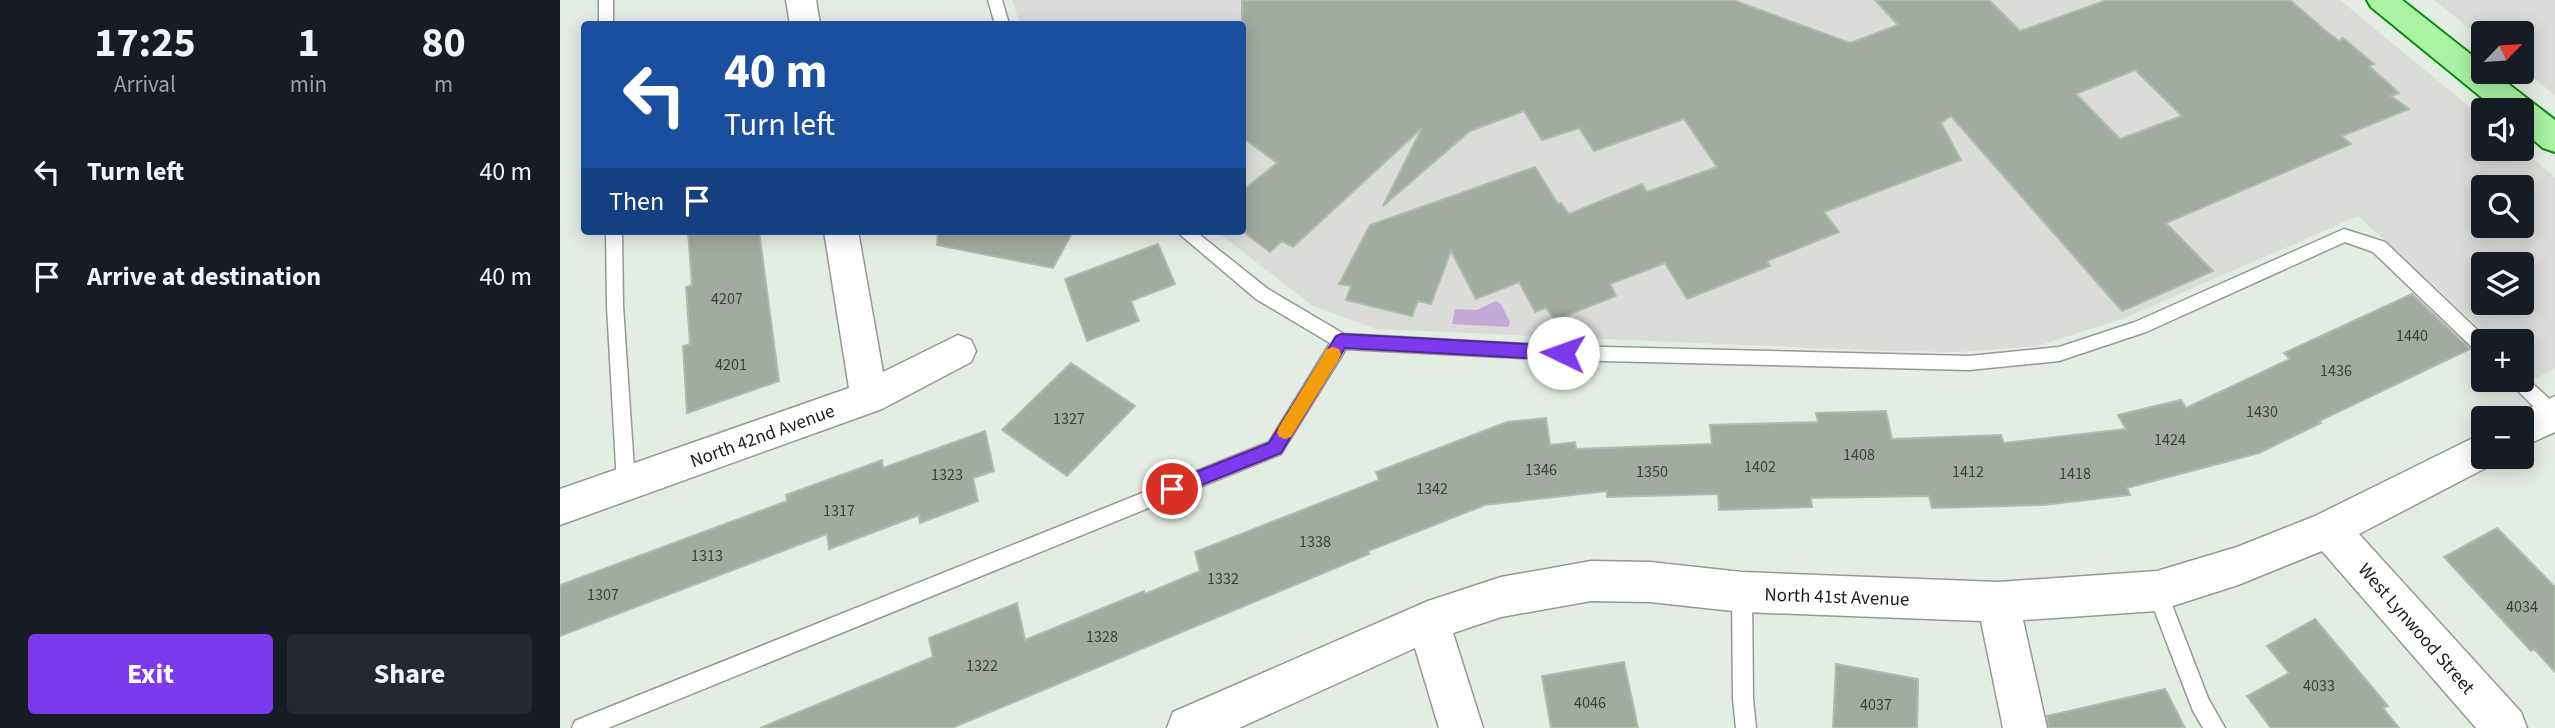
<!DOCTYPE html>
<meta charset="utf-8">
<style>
:root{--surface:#171b24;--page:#242831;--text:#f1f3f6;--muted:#9ea1a6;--accent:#7c3aed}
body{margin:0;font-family:"Source Sans 3",sans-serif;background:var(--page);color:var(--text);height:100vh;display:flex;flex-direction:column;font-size:26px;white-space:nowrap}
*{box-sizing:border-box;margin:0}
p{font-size:23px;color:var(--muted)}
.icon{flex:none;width:38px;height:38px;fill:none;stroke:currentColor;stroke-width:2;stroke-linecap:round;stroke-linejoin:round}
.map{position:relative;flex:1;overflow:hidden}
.sheet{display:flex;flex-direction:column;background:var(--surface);width:560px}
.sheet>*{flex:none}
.hud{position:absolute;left:21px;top:21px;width:665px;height:214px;border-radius:7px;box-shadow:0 4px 18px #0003;background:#1a4fa0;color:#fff;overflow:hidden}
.needle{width:46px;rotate:65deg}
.fabs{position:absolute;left:1911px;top:21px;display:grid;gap:14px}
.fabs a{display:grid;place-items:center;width:63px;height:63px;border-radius:7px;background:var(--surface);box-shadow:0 4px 18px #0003;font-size:35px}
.pin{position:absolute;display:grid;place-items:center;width:60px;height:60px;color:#fff;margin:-30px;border:4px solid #fff;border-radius:50%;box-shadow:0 2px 7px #0007}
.me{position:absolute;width:77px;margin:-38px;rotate:273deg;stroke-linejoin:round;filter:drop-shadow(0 0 5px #0008)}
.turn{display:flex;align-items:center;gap:24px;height:147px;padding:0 28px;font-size:32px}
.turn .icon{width:91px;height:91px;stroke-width:2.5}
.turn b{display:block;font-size:49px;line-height:60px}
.then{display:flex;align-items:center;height:66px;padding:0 28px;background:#0003;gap:14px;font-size:26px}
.eta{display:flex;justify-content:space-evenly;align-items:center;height:119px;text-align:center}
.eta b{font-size:42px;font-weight:700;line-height:49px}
.cta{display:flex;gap:14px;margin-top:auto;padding:14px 28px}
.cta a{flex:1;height:80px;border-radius:7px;background:var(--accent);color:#fff;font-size:28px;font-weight:700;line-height:80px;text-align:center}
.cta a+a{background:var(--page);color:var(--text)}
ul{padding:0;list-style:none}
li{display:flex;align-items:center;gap:21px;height:105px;padding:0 28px}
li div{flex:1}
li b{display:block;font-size:26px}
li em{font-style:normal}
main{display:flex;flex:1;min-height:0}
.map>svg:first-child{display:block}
.residential{fill:#dbdbda;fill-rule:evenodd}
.water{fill:#c4a8d7}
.building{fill:#a2aba0;stroke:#acbea8;stroke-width:2;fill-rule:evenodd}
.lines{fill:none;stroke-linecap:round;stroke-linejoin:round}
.lane-casing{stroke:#979797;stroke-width:3}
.street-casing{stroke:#979797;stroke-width:3}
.primary-casing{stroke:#0e8912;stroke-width:4}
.lane{fill:#fff;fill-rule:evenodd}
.street{fill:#fff;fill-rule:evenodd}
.primary{fill:#a9f3a3;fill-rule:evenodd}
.route{fill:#7c3aed;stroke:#51269a;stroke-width:2}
.slow{fill:#f59e0b}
.labels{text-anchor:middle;stroke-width:5;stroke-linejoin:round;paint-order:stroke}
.number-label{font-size:16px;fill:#3e403e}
.street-label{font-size:19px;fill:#1d1d1d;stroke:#fff}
</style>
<main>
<section class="sheet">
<div class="eta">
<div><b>17:25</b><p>Arrival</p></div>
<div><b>1</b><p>min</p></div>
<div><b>80</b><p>m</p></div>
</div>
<ul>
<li><svg class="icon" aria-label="left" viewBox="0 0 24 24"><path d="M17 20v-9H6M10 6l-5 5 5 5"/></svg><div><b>Turn left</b></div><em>40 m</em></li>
<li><svg class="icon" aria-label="arrive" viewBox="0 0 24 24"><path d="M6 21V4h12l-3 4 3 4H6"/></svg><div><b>Arrive at destination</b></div><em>40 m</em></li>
</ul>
<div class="cta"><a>Exit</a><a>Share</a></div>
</section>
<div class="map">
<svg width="1995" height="728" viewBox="0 0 1995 728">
<rect width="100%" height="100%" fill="#e4ede4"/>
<g class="residential">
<path d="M452,0h1328l143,118v31h38l34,28v191l-20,11 -13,-12v-26h-28l-136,-125 -236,103 -85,27 -78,6 -74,-1 -509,-22 -63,-23 -97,-75h26v-207h-222zM1923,187h39v39h-39zM1923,264h39v39h-39z"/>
<polygon points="1874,0 1995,0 1995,95 1962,69 1962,33 1923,33 1923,39"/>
</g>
<polygon class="water" points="936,301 941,304 950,322 948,327 892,324 895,309 917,310"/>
<g class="building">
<path d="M682,0h491l117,43 48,-18 -23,-25h114l31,31 87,-31h183l36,31 13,10 4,-3 31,26 -5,2 30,27 -8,3 18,13 -67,27 9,8 -185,79 47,48 -91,40 -171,-195 -10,7 20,37 -137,52 15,20 -72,29 3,5 -83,33 -22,-36 -55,21 6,12 -61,24 -9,-12 -11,4 -16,-30 -43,17 -25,-48 -20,53 -13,-3 -6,15 -66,-16 5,-14 -12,-2 31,-59 165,-58 23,37 3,-1 8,11 73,-30 5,8 70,-25 -33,-48 -90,32 -15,-23 -37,12 -18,-29 -54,20 -87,75 39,-78 -129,119 -11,-6 -12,11 -28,-21v-40l35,-28 -35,-26zM1575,70l47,46 -62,23 -44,-45z"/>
<polygon points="128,231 199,231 219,381 127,413 123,346 130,344 126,287 132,285"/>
<polygon points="378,231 513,231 493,268 377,245"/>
<polygon points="598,244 615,284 571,301 579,321 527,341 505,279"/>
<polygon points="1852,294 1910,349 1759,421 1761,423 1699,453 1567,488 1570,495 1483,505 1372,508 1369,496 1251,498 1252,507 1159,510 1158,494 1047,497 1047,491 925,505 808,551 809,554 392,728 200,728 373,657 369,638 457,603 465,640 584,591 585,594 640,571 635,552 819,480 816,472 947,422 986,418 990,445 1015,442 1016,449 1152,444 1150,425 1258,422 1256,413 1326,411 1332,439 1441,435 1444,443 1566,429 1558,415 1621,400 1626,408 1730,359 1724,353"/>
<polygon points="511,363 575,406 507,476 442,430"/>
<polygon points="425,431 434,471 413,478 418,501 360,523 359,515 269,549 267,534 0,636 0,585 227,501 226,495 322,460 323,468"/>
<polygon points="1937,528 1995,587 1995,672 1974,649 1971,651 1884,557"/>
<polygon points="1755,619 1828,706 1823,708 1839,728 1711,728 1687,696 1729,673 1707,646"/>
<polygon points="1064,662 1078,728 991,728 982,676"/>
<polygon points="1276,664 1358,679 1357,728 1273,728"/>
<polygon points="1605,689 1625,728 1489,728 1487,716"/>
</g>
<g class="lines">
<defs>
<g id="lane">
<rect x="39" y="0" width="14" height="24"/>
<polygon points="428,0 442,0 449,24 435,24"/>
<polygon points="1784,229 1825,242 1929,341 1923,341 1923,354 1917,352 1813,252 1785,242 1586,332 1499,361 1409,370 1003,360 786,349 721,454 48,728 12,728 15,721 22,718 709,442 770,343 696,299 616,231 635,231 708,289 784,334 1003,346 1409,356 1499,347 1575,322"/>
<polygon points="46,231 62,231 63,306 75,484 73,490 66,493 59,490 57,484 47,306"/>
<polygon points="1962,374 1995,404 1995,421 1987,420 1952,385 1949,380 1962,380"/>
<polygon points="1597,582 1604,584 1648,698 1665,728 1643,728 1633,711 1587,591 1590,584"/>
<polygon points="1182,583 1189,585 1192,592 1193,699 1196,728 1176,728 1173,699 1172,592 1175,585"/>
</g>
<g id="street">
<polygon points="226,0 256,0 260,24 230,24"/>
<polygon points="264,231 298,231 323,372 398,335 411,340 416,351 411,362 322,409 0,525 0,489 289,388"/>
<polygon points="1995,396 1995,432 1962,447 1962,418 1949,418"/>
<polygon points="1923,433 1923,457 1939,457 1937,462 1799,534 1961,712 1967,728 1916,728 1762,551 1678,585 1597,611 1463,620 1487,728 1443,728 1421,621 1182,612 1090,602 1031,601 941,617 893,633 923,728 879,728 855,648 679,728 607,728 613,712 868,601 941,577 1031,561 1090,562 1182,572 1438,582 1597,571 1677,547 1755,516"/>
</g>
<polygon id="primary" points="1807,0 1842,0 1923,64 1923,72 1933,72 1995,120 1995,152 1983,148 1962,130 1962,110 1937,110 1811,7"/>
</defs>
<use href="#lane" class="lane-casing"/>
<use href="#street" class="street-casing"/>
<use href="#primary" class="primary-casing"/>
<use href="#lane" class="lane"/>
<use href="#street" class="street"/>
<use href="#primary" class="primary"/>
</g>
<polygon class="route" points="781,334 1003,346 1009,348 1011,353 1009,358 1003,360 785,348 721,453 612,497 606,495 604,489 606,484 709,443 776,336"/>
<polygon class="slow" points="773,347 779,349 781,354 779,359 731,437 725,439 719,437 717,432 719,427 767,349"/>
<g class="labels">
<g class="number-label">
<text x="167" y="304">4207</text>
<text x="1852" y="341">1440</text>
<text x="171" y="370">4201</text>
<text x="1776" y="376">1436</text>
<text x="1702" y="417">1430</text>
<text x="509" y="424">1327</text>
<text x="1610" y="445">1424</text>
<text x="1299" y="460">1408</text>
<text x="1200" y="472">1402</text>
<text x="981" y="475">1346</text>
<text x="1092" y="477">1350</text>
<text x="1408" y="477">1412</text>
<text x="1515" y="479">1418</text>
<text x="387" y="480">1323</text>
<text x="872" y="494">1342</text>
<text x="279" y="516">1317</text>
<text x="755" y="547">1338</text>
<text x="147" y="561">1313</text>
<text x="663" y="584">1332</text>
<text x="43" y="600">1307</text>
<text x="1962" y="612">4034</text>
<text x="542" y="642">1328</text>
<text x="422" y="671">1322</text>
<text x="1759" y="691">4033</text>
<text x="1030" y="708">4046</text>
<text x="1316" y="710">4037</text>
</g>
<g class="street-label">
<text transform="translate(202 435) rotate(-20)" y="7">North 42nd Avenue</text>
<text transform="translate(1277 596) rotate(2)" y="7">North 41st Avenue</text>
<text transform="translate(1857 628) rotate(49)" y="7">West Lynwood Street</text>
</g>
</g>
</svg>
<div class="fabs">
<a><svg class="needle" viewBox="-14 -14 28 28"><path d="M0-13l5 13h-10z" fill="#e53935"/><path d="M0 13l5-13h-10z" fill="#9ea1a6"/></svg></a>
<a><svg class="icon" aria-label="sound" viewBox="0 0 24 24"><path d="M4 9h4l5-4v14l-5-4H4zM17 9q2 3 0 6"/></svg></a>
<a><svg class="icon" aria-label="search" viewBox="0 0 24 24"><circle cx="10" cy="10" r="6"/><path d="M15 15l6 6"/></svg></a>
<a><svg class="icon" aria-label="layers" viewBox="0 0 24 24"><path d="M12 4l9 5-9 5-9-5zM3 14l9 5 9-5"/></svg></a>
<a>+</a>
<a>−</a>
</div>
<div class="pin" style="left:612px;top:489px;background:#d93025"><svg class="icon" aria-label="arrive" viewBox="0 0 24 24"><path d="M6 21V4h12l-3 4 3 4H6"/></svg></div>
<svg class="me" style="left:1003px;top:353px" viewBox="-20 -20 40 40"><circle r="19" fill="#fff"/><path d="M0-13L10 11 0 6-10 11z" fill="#7c3aed"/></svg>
<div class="hud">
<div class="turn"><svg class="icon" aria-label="left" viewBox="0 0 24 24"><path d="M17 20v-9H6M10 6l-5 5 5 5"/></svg><div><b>40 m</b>Turn left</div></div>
<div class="then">Then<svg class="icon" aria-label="arrive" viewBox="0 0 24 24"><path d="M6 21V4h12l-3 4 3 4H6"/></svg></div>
</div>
</div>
</main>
